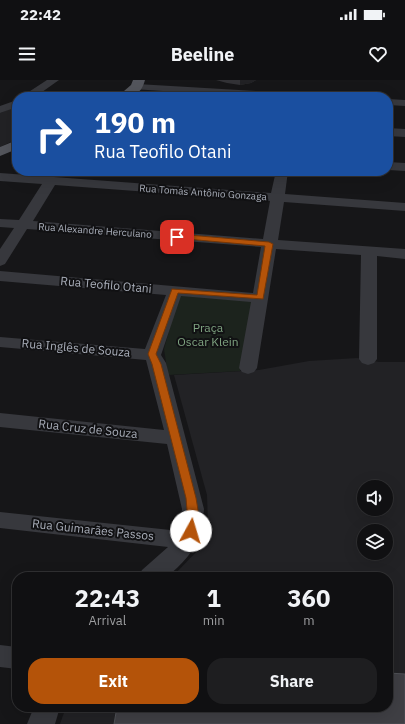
<!DOCTYPE html>
<meta charset="utf-8">
<style>
:root{--surface:#101012;--page:#1e1e20;--text:#f1f3f6;--muted:#9c9d9f;--line:#303032;--accent:#b45309}
body{margin:0;font-family:"IBM Plex Sans",sans-serif;background:var(--page);color:var(--text);height:100vh;display:flex;flex-direction:column;font-size:15px;white-space:nowrap}
*{box-sizing:border-box;margin:0}
p{font-size:13px;color:var(--muted)}
.icon{flex:none;width:22px;height:22px;fill:none;stroke:currentColor;stroke-width:2;stroke-linecap:round;stroke-linejoin:round}
.map{position:relative;flex:1;overflow:hidden}
.drawer{position:absolute;left:12px;top:492px;width:381px;height:140px;display:flex;flex-direction:column;background:var(--surface);border-radius:16px;box-shadow:0 4px 16px #0002,0 0 0 1px var(--line)}
.drawer>*{flex:none}
.top-card{position:absolute;left:12px;top:12px;width:381px;height:84px;border-radius:16px;box-shadow:0 4px 16px #0002,0 0 0 1px var(--line);background:#1a4fa0;color:#fff;overflow:hidden}
.tools{position:absolute;left:357px;top:400px;display:grid;gap:8px}
.tools a{display:grid;place-items:center;width:36px;height:36px;border-radius:50%;background:var(--surface);box-shadow:0 4px 16px #0002,0 0 0 1px var(--line);font-size:20px}
.pin{position:absolute;display:grid;place-items:center;width:34px;height:34px;color:#fff;margin:-17px;border-radius:8px;box-shadow:0 2px 6px #0006}
.me{position:absolute;width:44px;margin:-22px;rotate:6deg;stroke-linejoin:round;filter:drop-shadow(0 0 3px #0008)}
.turn{display:flex;align-items:center;gap:14px;height:84px;padding:0 16px;font-size:18px}
.turn .icon{width:52px;height:52px;stroke-width:2.5}
.turn b{display:block;font-size:28px;line-height:34px}
.eta{display:flex;justify-content:space-evenly;align-items:center;height:68px;text-align:center}
.eta b{font-size:24px;font-weight:700;line-height:28px}
.primary-button{display:flex;gap:8px;margin-top:auto;padding:8px 16px}
.primary-button a{flex:1;height:46px;border-radius:16px;background:var(--accent);color:#fff;font-size:16px;font-weight:700;line-height:46px;text-align:center}
.primary-button a+a{background:var(--page);color:var(--text)}
.status{display:flex;justify-content:space-between;align-items:center;height:28px;padding:0 20px;background:var(--surface);direction:ltr}
.status svg{height:11px;fill:currentColor}
header{display:flex;justify-content:space-between;align-items:center;height:52px;padding:0 16px;background:var(--surface);font-size:18px;font-weight:700}
.map>svg:first-child{display:block}
.built{fill:#222225;fill-rule:evenodd}
.green{fill:#1c231d}
.lines{fill:none;stroke-linecap:round;stroke-linejoin:round}
.minor{fill:#37383d;fill-rule:evenodd}
.major{fill:#53555c;fill-rule:evenodd}
.wall{fill:#323236}
.shaded-wall{fill:#212124}
.building{fill:#3f3f44;stroke:#4f5156}
.route{fill:#b45309;stroke:#753606}
.labels{text-anchor:middle;stroke-width:4;stroke-linejoin:round;paint-order:stroke}
.far-street-label{font-size:10px;fill:#a8adb8;stroke:#111113}
.street-label{font-size:12px;fill:#a8adb8;stroke:#111113}
.park-label{font-size:12px;fill:#7fa381;stroke:#111113}
</style>
<div class="status"><b>22:42</b><svg viewBox="0 0 49 12"><path d="M0 12V9h3v3zM5 12V6h3v6zM10 12V3h3v9zM15 12V0h3v12zM26 1h20v11H26zM47 4h2v5h-2z"/></svg></div>
<header><svg class="icon" aria-label="menu" viewBox="0 0 24 24"><path d="M4 6h16M4 12h16M4 18h16"/></svg>Beeline<svg class="icon" aria-label="heart" viewBox="0 0 24 24"><path d="M12 20l-8-8c-3-5 5-10 8-4 3-6 11-1 8 4z"/></svg></header>
<div class="map">
<svg width="405" height="644" viewBox="0 0 405 644">
<rect width="100%" height="100%" fill="#161618"/>
<g class="built">
<polygon points="17,26 17,59 0,67 0,33"/>
<path d="M357,278l22,4h26v362h-345l6,-17h322v-130h-216l29,-30 7,-23 -1,-29 -33,-120 85,-5 50,-9zM364,407h22v22h-22zM364,451h22v22h-22z"/>
</g>
<polygon class="green" points="182,215 249,221 252,223 240,291 168,295 164,269 178,218"/>
<g class="lines">
<g class="minor">
<polygon points="47,0 59,0 35,17 21,17"/>
<polygon points="137,4 307,14 313,17 251,17 133,9 132,7"/>
<polygon points="388,19 405,20 405,26 388,25"/>
<polygon points="17,20 17,27 0,33 0,26"/>
<polygon points="388,48 405,49 405,57 388,56"/>
<polygon points="388,82 405,83 405,91 388,90"/>
<path d="M276,91h12l-3,23 120,9v8l-121,-9 -6,38 127,9v10l-28,-3v103l-3,4 -6,2 -6,-2 -3,-4 2,-104 -85,-6 -19,119 -3,4 -6,2 -6,-2 -3,-4 12,-66 -70,-6 -20,59 5,8 38,146c-1,7 0,15 -2,22 -6,19 -21,34 -35,46h-29l4,-7 26,-23 -168,-19v-16l180,19 2,-22 -15,-65 -167,-17v-14l164,17 -18,-70 -146,-13v-10l145,12 21,-54 -166,-14v-10l253,22 8,-46 -234,-18 -22,35 -5,2v-17l14,-21 -14,-1v-8l19,1 23,-36 -42,-3v-8l271,20zM55,105l215,16 -7,38 -230,-18z"/>
<polygon points="0,565 17,567 17,589 0,587"/>
<polygon points="34,627 60,627 55,644 27,644"/>
</g>
<g class="major">
<path d="M133,0h12c-4,16 -14,17 -28,17l14,-12z"/>
<polygon points="17,60 17,69 0,76 0,67"/>
</g>
</g>
<polygon class="wall" points="216,0 256,0 251,3 240,5 227,3"/>
<polygon class="shaded-wall" points="240,0 256,0 251,3 240,5"/>
<polygon class="building" points="388,593 405,594 405,644 114,644 117,627 388,627"/>
<polygon class="route" points="177,154 269,162 273,164 263,219 178,213 156,274 161,284 196,418 198,430 196,451 194,454 191,456 187,454 185,451 187,430 186,418 152,284 148,274 172,209 257,215 265,166 175,158 175,155"/>
<g class="labels">
<g class="far-street-label">
<text transform="translate(203 112) rotate(4)" y="4">Rua Tomás Antônio Gonzaga</text>
<text transform="translate(95 150) rotate(4)" y="4">Rua Alexandre Herculano</text>
</g>
<g class="street-label">
<text transform="translate(106 205) rotate(5)" y="4">Rua Teofilo Otani</text>
<text transform="translate(76 268) rotate(5)" y="4">Rua Inglês de Souza</text>
<text transform="translate(88 349) rotate(6)" y="4">Rua Cruz de Souza</text>
<text transform="translate(93 450) rotate(6)" y="4">Rua Guimarães Passos</text>
</g>
<g class="park-label">
<text x="208" y="252">Praça<tspan x="208" dy="14">Oscar Klein</tspan></text>
</g>
</g>
</svg>
<div class="tools">
<a><svg class="icon" aria-label="sound" viewBox="0 0 24 24"><path d="M4 9h4l5-4v14l-5-4H4zM17 9q2 3 0 6"/></svg></a>
<a><svg class="icon" aria-label="layers" viewBox="0 0 24 24"><path d="M12 4l9 5-9 5-9-5zM3 14l9 5 9-5"/></svg></a>
</div>
<div class="pin" style="left:177px;top:157px;background:#d93025"><svg class="icon" aria-label="arrive" viewBox="0 0 24 24"><path d="M6 21V4h12l-3 4 3 4H6"/></svg></div>
<svg class="me" style="left:191px;top:451px" viewBox="-20 -20 40 40"><circle r="19" fill="#fff"/><path d="M0-13L10 11 0 6-10 11z" fill="#b45309"/></svg>
<div class="top-card">
<div class="turn"><svg class="icon" aria-label="right" viewBox="0 0 24 24"><path d="M7 20v-9h11M14 6l5 5-5 5"/></svg><div><b>190 m</b>Rua Teofilo Otani</div></div>
</div>
<section class="drawer">
<div class="eta">
<div><b>22:43</b><p>Arrival</p></div>
<div><b>1</b><p>min</p></div>
<div><b>360</b><p>m</p></div>
</div>
<div class="primary-button"><a>Exit</a><a>Share</a></div>
</section>
</div>
